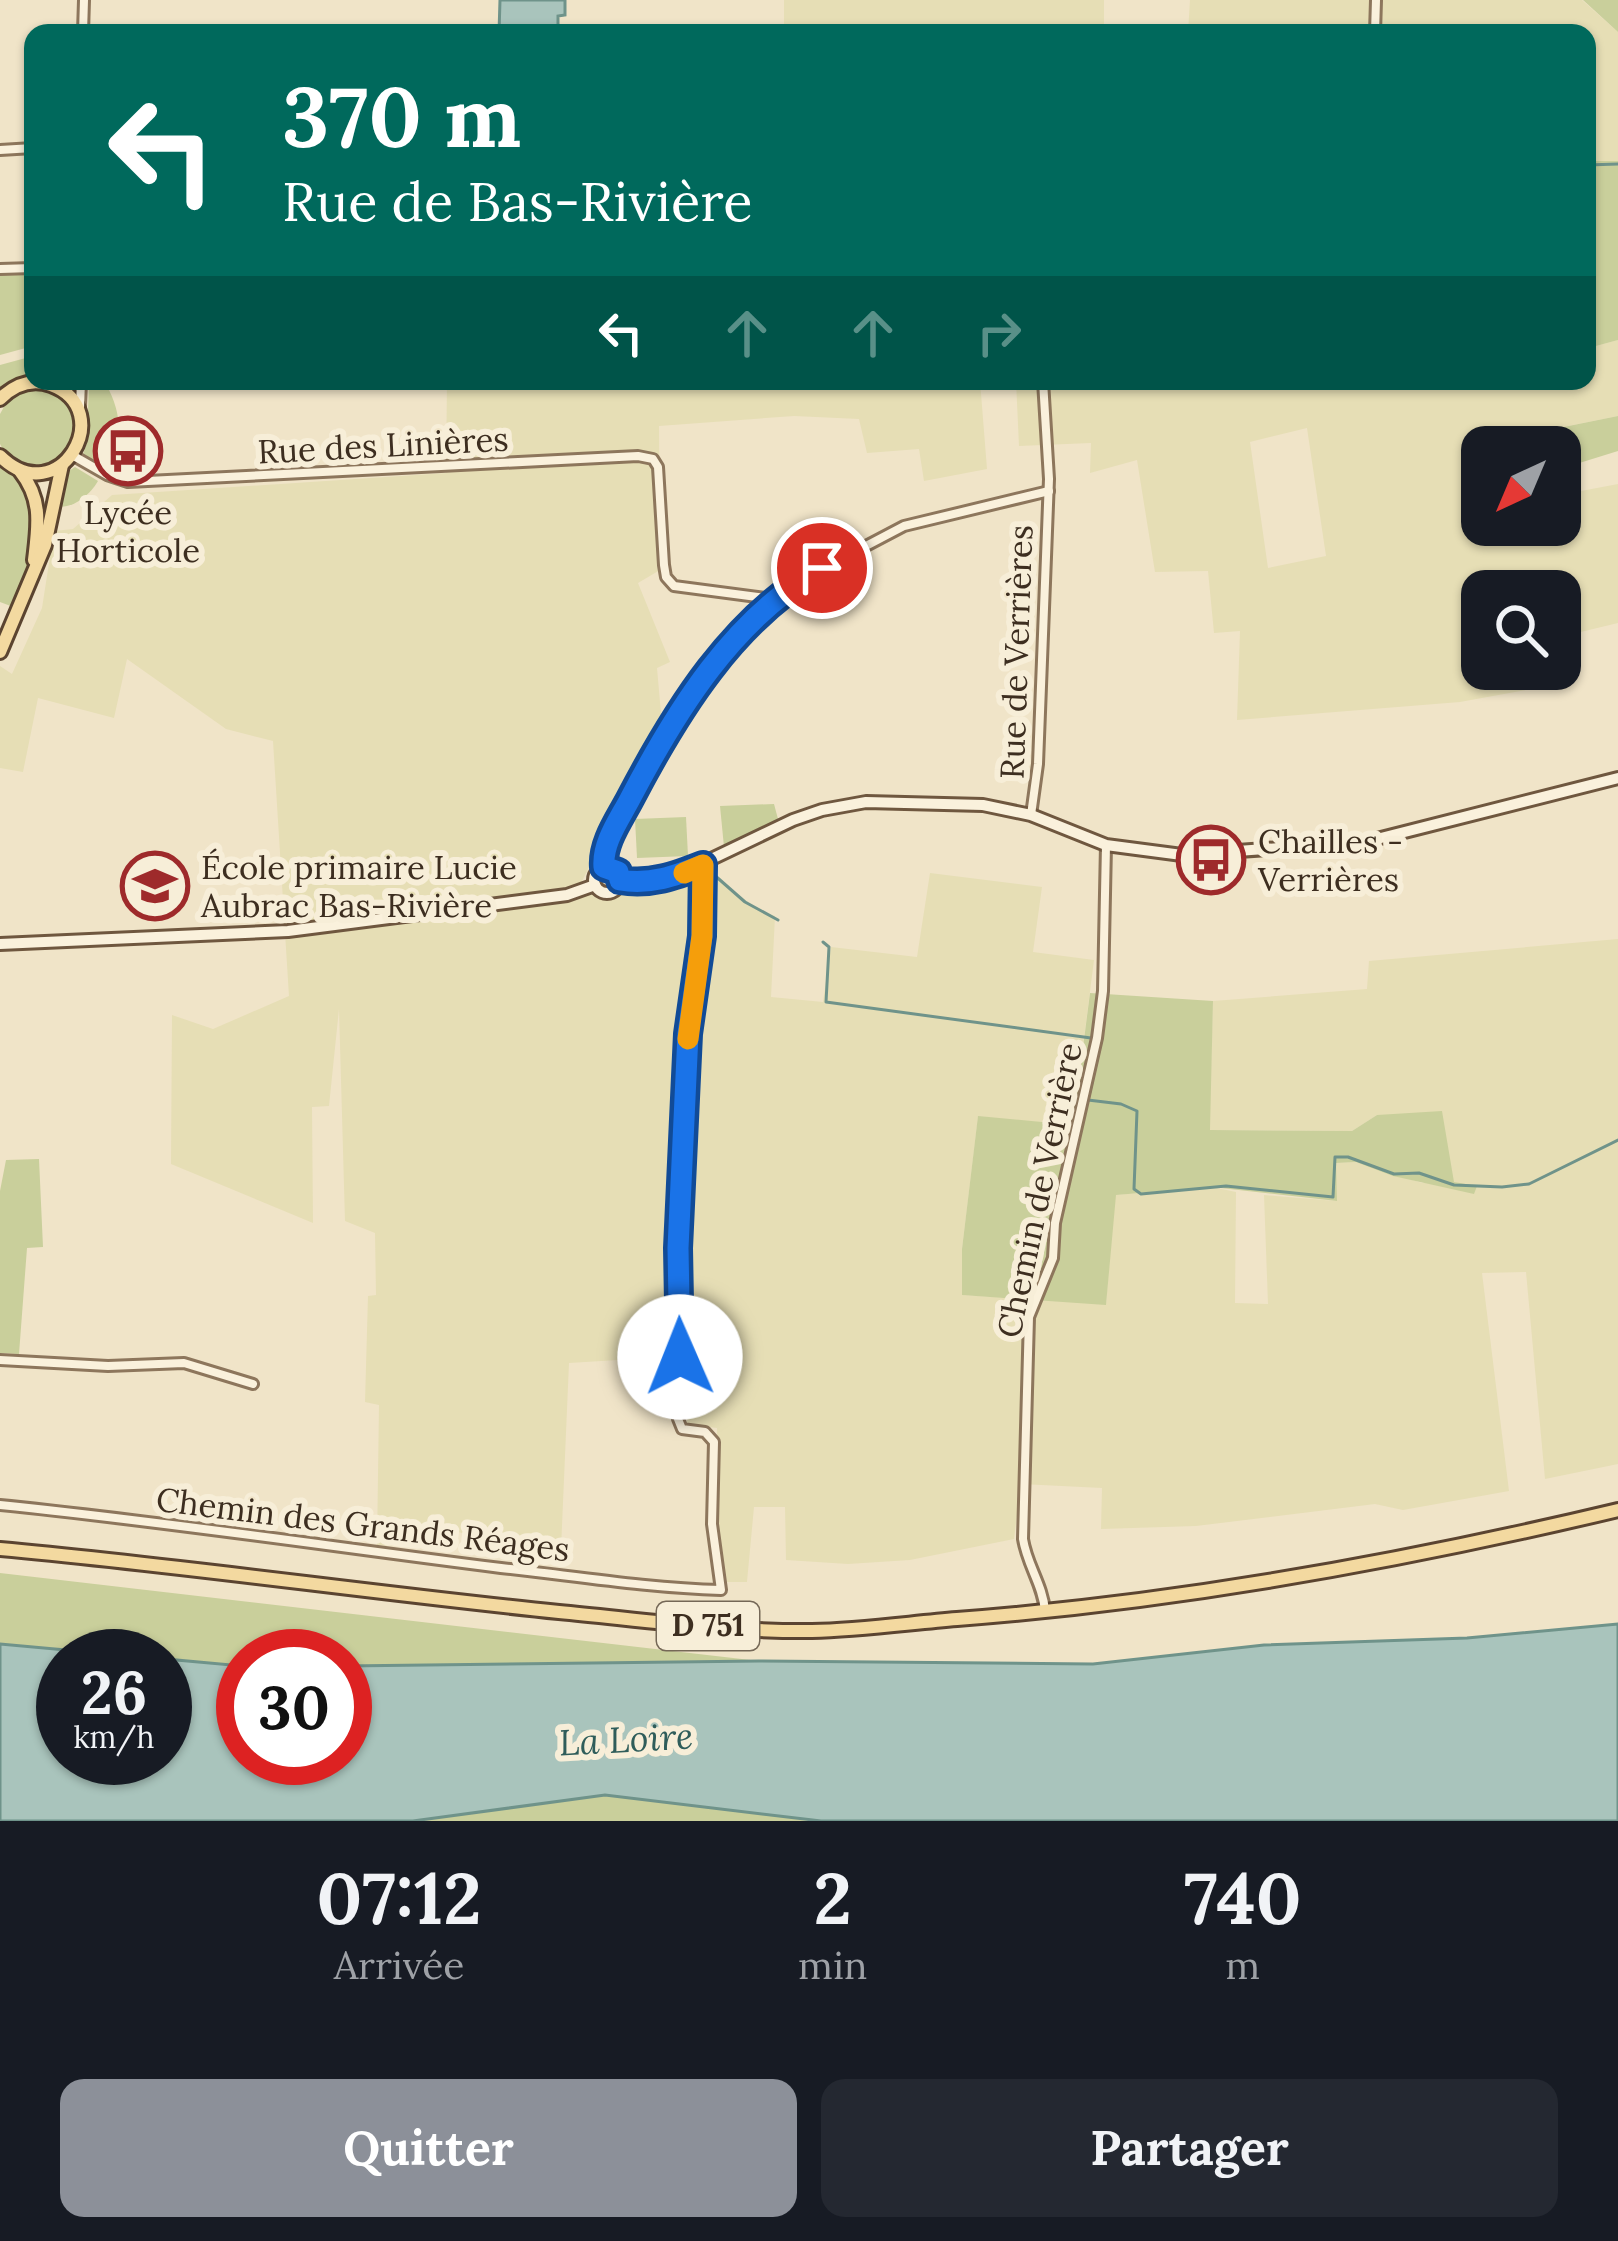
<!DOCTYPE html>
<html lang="fr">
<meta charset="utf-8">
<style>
:root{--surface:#171b24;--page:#242831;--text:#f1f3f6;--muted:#9ea1a6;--accent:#8c9099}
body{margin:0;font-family:Lora,serif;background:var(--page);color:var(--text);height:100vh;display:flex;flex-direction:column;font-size:45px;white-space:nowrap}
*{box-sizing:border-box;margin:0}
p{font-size:39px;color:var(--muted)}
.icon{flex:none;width:66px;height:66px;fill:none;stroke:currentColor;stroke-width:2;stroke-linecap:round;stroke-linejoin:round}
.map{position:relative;height:1821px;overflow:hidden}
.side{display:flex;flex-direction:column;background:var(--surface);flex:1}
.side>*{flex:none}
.top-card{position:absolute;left:24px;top:24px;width:1572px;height:366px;border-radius:24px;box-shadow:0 3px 9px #0004;background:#00695c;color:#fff;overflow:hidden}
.needle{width:78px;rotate:224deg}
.tools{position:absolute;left:1461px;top:426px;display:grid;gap:24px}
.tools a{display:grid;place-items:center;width:120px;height:120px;border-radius:24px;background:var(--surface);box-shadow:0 3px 9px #0004;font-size:60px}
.speed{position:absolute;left:36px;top:1629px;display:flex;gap:24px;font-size:60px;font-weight:700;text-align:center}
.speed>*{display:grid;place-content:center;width:156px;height:156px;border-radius:50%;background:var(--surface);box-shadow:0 3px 9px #0004;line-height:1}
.speed small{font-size:30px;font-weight:400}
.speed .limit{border:18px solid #d22;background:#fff;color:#111}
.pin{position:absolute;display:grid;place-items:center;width:102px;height:102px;color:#fff;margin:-51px;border:6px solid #fff;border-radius:50%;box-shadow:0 3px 12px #0007}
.me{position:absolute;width:132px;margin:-66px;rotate:359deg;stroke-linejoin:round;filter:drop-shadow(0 0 9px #0008)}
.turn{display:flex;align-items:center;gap:42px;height:252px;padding:0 60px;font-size:54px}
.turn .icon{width:156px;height:156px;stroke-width:2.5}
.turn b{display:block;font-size:84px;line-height:102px}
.lanes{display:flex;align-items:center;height:114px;padding:0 60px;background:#0003;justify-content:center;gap:60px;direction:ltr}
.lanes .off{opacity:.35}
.eta{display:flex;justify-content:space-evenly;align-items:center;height:204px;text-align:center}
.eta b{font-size:72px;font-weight:700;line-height:84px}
.cta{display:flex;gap:24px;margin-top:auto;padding:24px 60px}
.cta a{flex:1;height:138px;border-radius:24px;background:var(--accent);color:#fff;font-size:48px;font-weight:700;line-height:138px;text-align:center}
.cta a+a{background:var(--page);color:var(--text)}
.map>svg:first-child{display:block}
.farmland{fill:#e6deb5;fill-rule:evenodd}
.green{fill:#c9cf9b}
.water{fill:#a9c4bc;stroke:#6f938a;stroke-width:3}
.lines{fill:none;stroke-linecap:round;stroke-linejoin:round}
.stream{stroke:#6f938a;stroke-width:3}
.street-casing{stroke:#8d765c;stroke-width:14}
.secondary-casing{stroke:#6f573f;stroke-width:16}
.primary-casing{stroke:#5b4430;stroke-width:18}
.street{stroke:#faf1dc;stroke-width:8}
.secondary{stroke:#faf1dc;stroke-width:10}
.primary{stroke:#f3d9a0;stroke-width:12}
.route-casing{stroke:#114b97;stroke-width:30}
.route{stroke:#1a73e8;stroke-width:21}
.slow{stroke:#f59e0b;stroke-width:21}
.labels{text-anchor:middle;stroke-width:12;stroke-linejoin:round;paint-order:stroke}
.shield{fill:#f7eed8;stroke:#756857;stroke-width:3}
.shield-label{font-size:30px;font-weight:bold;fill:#3d2e20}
.street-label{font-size:33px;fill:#3d2e20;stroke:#f7eed8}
.poi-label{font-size:33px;fill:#3d2e20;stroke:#f7eed8;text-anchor:start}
.water-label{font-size:36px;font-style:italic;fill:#2f5d5a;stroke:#f7eed8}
</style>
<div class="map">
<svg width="1618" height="1821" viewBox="0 0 1618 1821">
<rect width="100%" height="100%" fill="#f0e4c8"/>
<g class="farmland">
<rect x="784" y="0" width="320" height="33"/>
<polygon points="1190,0 1582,0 1618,32 1618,161 1587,161 1587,33 1188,33"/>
<path d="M1587,322l9,24 22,-6v76l-126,25v6h-10v78h78v-30l58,-11v139l-58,14v-46h-78v78h56l4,18 -82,15 -223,18 3,-89 -26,2 -6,-62 -53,1 -18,-112 -47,13 1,-30 -72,3 -3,-65h571zM1307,428l19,128 -58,12 -18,-126z"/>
<polygon points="447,381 980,381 987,469 924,481 919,449 867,453 859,419 794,416 659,426 660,570 638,583 670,662 657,668 662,725 581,883 630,891 696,872 712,876 761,911 775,916 771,997 823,1002 831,947 917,957 930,873 1042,887 1033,952 1094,960 1073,1125 978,1117 962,1249 963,1295 1106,1304 1115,1195 1212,1187 1236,1192 1235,1303 1268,1304 1264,1195 1336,1201 1336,1163 1356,1162 1422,1183 1454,1183 1377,1115 1352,1131 1209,1130 1213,1001 1367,989 1369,961 1618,939 1618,1464 1545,1479 1526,1272 1482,1273 1509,1491 1403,1510 1375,1504 1196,1526 1101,1529 1102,1488 1021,1484 1014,1539 910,1560 848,1564 786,1560 785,1507 754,1507 747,1582 727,1582 718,1539 717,1428 687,1424 683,1356 569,1363 561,1549 499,1543 436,1526 436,1548 377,1545 379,1405 365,1402 368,1296 376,1295 375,1233 345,1221 339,1009 329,1106 312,1107 313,1223 171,1164 172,1015 213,1029 289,996 273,741 226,729 127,659 114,718 38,698 23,772 0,768 0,666 12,674 42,608 54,531 73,529 112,495 446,473"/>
</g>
<g class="green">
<polygon points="1583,0 1618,0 1618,32"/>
<polygon points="1587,161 1618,161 1618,340 1596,346 1587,322"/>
<polygon points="33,273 33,346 0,355 0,275"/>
<polygon points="33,356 33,377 0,392 0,365"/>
<path d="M89,381h15c17,28 20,56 6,85l-7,2 -20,-14 4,-11z"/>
<circle cx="36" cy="429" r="39"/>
<polygon points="1618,416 1618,451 1560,469 1560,447 1524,447 1514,437"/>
<path d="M0,467c5,4 12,5 17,9 35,23 9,100 -1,132l-16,-6z"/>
<path d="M75,467l23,14c-8,14 -26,29 -42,25l8,-32z"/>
<polygon points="774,804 778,819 724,847 720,806"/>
<polygon points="686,817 688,856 637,858 635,819"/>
<polygon points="1090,993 1213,1001 1210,1130 1352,1131 1377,1115 1442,1111 1454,1182 1477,1186 1474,1194 1393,1176 1356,1162 1336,1163 1337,1201 1212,1187 1116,1195 1106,1305 962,1295 962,1249 978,1116 1073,1125"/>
<polygon points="39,1159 43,1247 27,1248 19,1354 0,1353 0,1191 6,1160"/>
<polygon points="0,1573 759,1661 345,1666 345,1656 243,1656 243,1666 0,1644"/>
<polygon points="605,1795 821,1821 413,1821"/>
</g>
<g class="water">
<polygon points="500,0 565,0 565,15 558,16 558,33 499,33"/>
<polygon points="1618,1624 1618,1821 821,1821 605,1795 413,1821 0,1821 0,1644 132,1656 63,1656 63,1758 165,1758 165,1659 243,1666 243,1758 345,1758 345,1666 759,1661 1093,1664 1264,1645 1467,1638"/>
</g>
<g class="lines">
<g class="stream">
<polyline points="1587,165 1618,164"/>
<polyline points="712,873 745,902 778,920"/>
<polyline points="823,942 829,947 826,1002 1091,1038"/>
<polyline points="1102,1038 1088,1100 1121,1104 1137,1111 1134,1189 1141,1194 1226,1186 1333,1197 1335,1157 1348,1157 1394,1174 1419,1173 1454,1185 1502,1187 1529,1184 1618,1140"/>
</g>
<defs>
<g id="street">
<polyline points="83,33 84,0"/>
<polyline points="1375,33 1376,0"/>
<polyline points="0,150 33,148"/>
<polyline points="0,269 33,268"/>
<polyline points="80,407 81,381"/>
<polyline points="72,455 107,475 128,482 638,456 653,459 658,467 664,565 666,577 674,586 765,598 772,603"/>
<polyline points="1031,815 1038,764 1049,479 1043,381"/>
<polyline points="603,867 605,851 637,786 696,689 737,637 788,587 904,526 1049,491"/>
<polyline points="0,1360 108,1366 184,1363 253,1384"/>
<path d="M0,1505c168,17 334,42 501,63 73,8 147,20 220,22l-9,-66 2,-82 -9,-10 -23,-3 -4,-10v-171l10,-215 14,-97 1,-71"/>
<path d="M1045,1611c-2,-26 -18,-46 -22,-72l6,-222 24,-59 2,-35 42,-185 6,-47 3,-146"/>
</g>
<g id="secondary">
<circle cx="607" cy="880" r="13"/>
<polyline points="620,879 642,882 678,875 793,820 822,810 866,802 983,805 1031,815 1106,845 1182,855 1365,842 1618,778"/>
<polyline points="0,944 288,931 567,895 595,885"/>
</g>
<g id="primary">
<path d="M0,399c14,-14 31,-21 51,-14 68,25 8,129 -51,71"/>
<path d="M20,471c23,29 18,55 14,89"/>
<polyline points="0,652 45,545 62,465"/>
<path d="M0,1549c187,17 372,44 559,63 84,8 168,20 253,19 48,-1 97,-8 145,-12 223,-17 443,-57 661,-109"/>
</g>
</defs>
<use href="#street" class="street-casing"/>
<use href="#secondary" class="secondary-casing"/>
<use href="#primary" class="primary-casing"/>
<use href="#street" class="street"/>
<use href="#secondary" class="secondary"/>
<use href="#primary" class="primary"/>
</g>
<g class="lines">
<defs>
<path id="route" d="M680,1357l-2,-109 10,-214 14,-98 1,-71c-28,11 -52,20 -83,15l-2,-8 -14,-5c-2,-24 15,-47 26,-68 46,-88 103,-181 192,-231"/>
</defs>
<use href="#route" class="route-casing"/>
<use href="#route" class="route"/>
<polyline class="slow" points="684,873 703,865 702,936 688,1039"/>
</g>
<defs>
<symbol id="bus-ring" viewBox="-11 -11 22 22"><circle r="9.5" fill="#f7eed8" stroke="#9e2a2b" stroke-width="1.5"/><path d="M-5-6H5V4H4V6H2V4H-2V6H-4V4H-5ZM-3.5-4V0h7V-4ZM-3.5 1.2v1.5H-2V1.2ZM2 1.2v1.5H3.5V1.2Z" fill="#9e2a2b"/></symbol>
<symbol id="school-ring" viewBox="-11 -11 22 22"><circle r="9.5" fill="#f7eed8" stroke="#9e2a2b" stroke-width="1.5"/><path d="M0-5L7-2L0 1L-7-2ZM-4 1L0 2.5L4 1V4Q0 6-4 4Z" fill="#9e2a2b"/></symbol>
</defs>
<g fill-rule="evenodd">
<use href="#bus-ring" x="90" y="413" width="76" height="76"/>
<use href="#bus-ring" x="1173" y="822" width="76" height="76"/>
<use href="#school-ring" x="117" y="848" width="76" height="76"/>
</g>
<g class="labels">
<rect class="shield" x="657" y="1602" width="102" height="48" rx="9"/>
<g class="shield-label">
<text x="708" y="1636">D 751</text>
</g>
<g class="street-label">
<text transform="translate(383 445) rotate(-3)" y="12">Rue des Linières</text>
<text transform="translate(1016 652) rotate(-88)" y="12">Rue de Verrières</text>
<text transform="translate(1039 1190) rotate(-78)" y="12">Chemin de Verrière</text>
<text transform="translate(363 1524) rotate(7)" y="12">Chemin des Grands Réages</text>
</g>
<g class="poi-label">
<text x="128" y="524" text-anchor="middle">Lycée<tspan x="128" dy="38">Horticole</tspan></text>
<text x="1258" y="853">Chailles -<tspan x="1258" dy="38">Verrières</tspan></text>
<text x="201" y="879">École primaire Lucie<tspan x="201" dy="38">Aubrac Bas-Rivière</tspan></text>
</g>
<g class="water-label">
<text transform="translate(626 1739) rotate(-3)" y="13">La Loire</text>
</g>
</g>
</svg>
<div class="tools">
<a><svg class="needle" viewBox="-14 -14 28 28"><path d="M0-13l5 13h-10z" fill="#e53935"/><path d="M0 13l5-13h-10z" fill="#9ea1a6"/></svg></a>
<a><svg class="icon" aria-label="search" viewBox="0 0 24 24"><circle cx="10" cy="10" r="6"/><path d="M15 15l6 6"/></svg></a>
</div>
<div class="speed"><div>26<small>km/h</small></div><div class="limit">30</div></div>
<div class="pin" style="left:822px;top:568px;background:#d93025"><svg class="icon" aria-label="arrive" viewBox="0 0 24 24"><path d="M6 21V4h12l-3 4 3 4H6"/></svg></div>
<svg class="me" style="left:680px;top:1357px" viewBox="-20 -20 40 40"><circle r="19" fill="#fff"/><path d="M0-13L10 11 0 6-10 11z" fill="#1a73e8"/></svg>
<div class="top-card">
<div class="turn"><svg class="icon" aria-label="left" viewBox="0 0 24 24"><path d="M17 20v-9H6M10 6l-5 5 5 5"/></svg><div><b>370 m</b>Rue de Bas-Rivière</div></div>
<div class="lanes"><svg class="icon" aria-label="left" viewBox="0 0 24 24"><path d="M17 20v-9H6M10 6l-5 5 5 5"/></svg><svg class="icon off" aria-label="ahead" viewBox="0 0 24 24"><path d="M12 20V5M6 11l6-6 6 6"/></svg><svg class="icon off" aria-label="ahead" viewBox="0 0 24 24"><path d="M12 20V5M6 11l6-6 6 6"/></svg><svg class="icon off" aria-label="right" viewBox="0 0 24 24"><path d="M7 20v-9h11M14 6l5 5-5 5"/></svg></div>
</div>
</div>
<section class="side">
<div class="eta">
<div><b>07:12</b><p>Arrivée</p></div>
<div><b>2</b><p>min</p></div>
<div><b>740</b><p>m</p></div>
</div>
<div class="cta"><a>Quitter</a><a>Partager</a></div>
</section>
